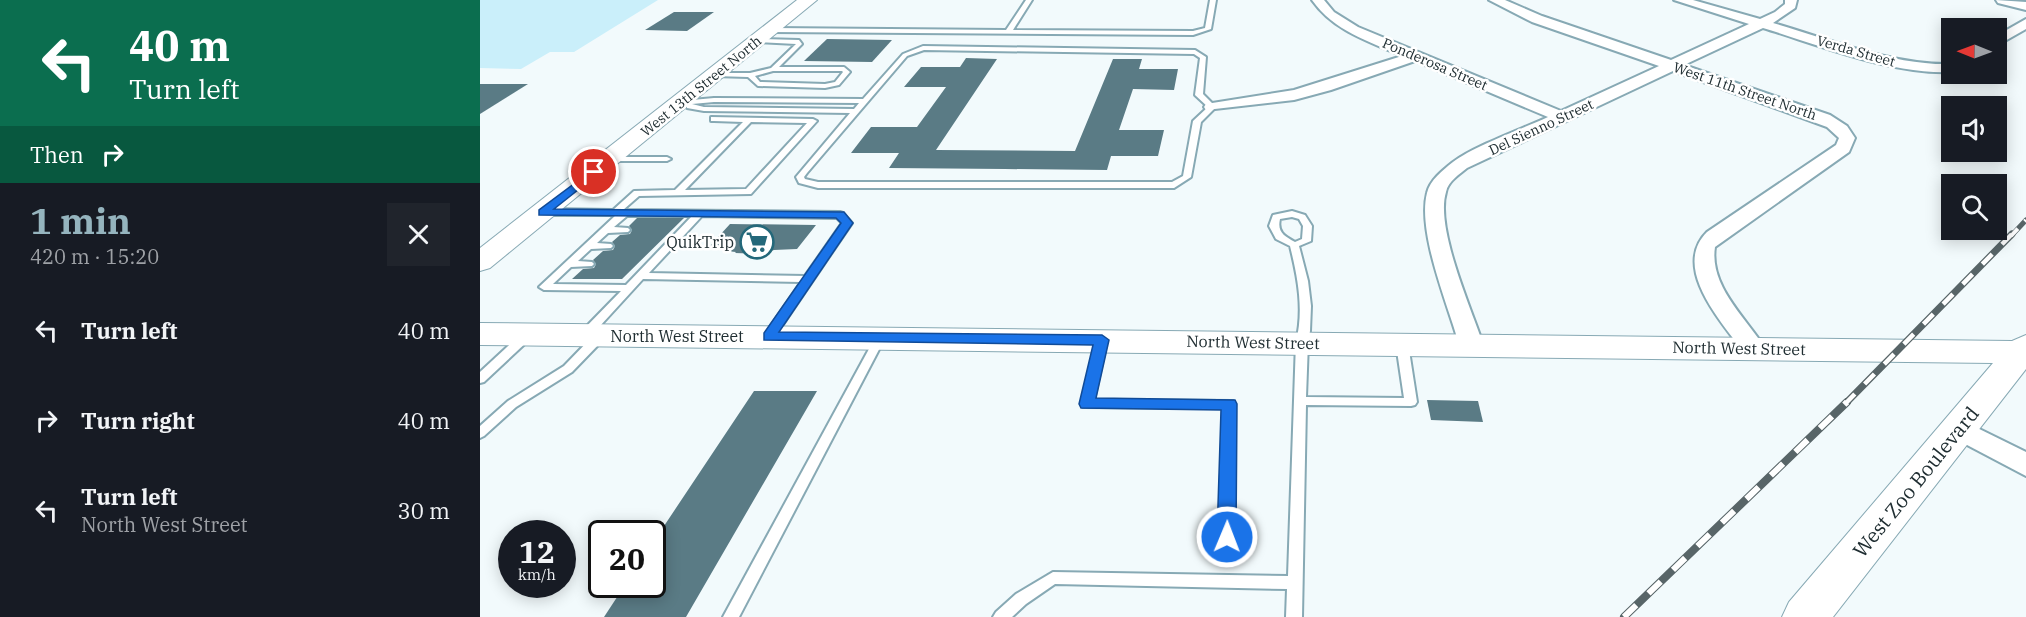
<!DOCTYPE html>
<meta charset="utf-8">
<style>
:root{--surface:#171b24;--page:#20242c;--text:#f1f3f6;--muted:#9ea1a6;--accent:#95b4be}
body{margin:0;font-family:"IBM Plex Serif",serif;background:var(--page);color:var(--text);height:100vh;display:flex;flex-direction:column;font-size:22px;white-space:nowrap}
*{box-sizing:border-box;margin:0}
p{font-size:20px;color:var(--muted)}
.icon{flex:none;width:33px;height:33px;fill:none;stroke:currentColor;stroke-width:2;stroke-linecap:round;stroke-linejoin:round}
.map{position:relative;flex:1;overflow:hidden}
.panel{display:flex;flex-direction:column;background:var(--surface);width:480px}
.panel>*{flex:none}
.hud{background:#0b6e4f;color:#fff;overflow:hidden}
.needle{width:39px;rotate:271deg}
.fabs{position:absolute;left:1461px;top:18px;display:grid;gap:12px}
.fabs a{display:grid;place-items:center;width:66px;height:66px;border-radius:0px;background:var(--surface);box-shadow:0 3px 15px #0003;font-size:30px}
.speed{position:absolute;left:18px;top:520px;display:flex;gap:12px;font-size:30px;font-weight:700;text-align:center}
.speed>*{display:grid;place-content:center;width:78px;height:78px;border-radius:50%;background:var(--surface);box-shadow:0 3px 15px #0003;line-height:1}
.speed small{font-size:15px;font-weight:400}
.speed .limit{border:3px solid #111;border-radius:9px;background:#fff;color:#111}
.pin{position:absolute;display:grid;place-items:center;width:51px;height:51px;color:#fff;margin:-26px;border:3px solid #fff;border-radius:50%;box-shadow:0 2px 6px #0007}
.me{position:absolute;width:66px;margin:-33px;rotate:1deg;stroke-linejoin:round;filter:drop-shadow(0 0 4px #0008)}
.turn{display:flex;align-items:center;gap:21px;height:126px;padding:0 30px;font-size:27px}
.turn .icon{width:78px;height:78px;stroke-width:2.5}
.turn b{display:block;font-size:42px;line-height:51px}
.then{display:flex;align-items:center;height:57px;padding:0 30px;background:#0003;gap:12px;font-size:22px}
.round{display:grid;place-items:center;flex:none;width:63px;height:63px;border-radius:0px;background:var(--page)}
.overview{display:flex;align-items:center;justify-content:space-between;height:102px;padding:0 30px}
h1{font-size:36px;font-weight:700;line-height:45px;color:var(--accent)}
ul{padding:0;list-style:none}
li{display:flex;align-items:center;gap:18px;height:90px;padding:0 30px}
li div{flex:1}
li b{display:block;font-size:22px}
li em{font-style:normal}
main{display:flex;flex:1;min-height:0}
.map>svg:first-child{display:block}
.green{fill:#caeffa}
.building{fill:#5a7b85}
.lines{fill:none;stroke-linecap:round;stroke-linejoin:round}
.lane-casing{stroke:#87a9b4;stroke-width:4}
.street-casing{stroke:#87a9b4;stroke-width:4}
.secondary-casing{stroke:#87a9b4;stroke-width:2}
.lane{fill:#fff;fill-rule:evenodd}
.street{fill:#fff;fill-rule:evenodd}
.secondary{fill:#fff;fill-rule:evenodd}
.rail-far2-casing{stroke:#586568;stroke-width:5}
.rail-far1-casing{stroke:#586568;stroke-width:7}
.rail-casing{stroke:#586568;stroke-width:8}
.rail-far2{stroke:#fff;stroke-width:4;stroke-dasharray:10;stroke-linecap:butt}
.rail-far1{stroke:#fff;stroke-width:4.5;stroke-dasharray:14;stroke-linecap:butt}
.rail{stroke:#fff;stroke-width:6;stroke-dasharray:17;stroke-linecap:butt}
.route{fill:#1a73e8;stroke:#114b97;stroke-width:1.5}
.labels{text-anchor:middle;stroke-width:5;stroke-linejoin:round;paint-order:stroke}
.far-street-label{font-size:14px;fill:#202e32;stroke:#fff}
.poi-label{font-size:16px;fill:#202e32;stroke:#fff;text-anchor:end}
.street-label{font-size:16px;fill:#202e32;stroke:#fff}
.near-street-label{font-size:20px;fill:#202e32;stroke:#fff}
</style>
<main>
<section class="panel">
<div class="hud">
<div class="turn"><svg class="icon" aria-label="left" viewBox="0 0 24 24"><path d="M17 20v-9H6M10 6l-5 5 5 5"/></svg><div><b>40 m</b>Turn left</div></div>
<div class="then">Then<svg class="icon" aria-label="right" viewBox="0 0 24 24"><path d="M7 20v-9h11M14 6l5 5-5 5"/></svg></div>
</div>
<div class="overview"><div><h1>1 min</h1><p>420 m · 15:20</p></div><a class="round"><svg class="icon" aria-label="close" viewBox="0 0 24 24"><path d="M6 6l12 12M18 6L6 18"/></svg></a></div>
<ul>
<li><svg class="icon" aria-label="left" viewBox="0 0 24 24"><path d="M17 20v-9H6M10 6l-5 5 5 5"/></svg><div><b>Turn left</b></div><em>40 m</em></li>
<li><svg class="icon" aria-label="right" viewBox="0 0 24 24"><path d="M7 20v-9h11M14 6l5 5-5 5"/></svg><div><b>Turn right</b></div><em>40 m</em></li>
<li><svg class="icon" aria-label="left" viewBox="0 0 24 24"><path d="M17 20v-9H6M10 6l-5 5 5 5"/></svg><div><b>Turn left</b><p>North West Street</p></div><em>30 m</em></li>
</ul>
</section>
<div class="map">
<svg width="1546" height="617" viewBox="0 0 1546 617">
<rect width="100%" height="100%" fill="#f2fafc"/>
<polygon class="green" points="0,0 178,0 94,52 70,52 41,69 0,68"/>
<g class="building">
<polygon points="194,12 234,12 207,31 165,30"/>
<polygon points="347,39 412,40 392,62 324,61"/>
<polygon points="486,58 517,59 456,150 595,151 633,59 662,59 659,69 698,69 694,90 653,89 639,130 684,130 678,156 631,156 627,170 525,169 409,168 419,153 371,153 391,127 437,127 466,87 424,87 441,67 480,67"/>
<polygon points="0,84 48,84 0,114"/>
<polygon points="157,218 204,218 142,279 92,279 103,269 114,268 116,264 113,260 123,251 133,250 135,246 132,242 140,235 150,234 152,230 149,226"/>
<polygon points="250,224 336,225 317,249 294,250 282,254 255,253 256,252 246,251 248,249 228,248"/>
<polygon points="274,391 337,391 206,617 124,617 145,585 172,585 172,544"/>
<polygon points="947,400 998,401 1003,422 951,420"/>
</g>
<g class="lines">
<defs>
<g id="lane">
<polygon points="546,0 552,0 533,30 713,31 725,28 730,0 736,0 731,29 713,35 292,32 289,30 292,28 526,30"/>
<path d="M277,39l42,1 3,4 -23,23h65l6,5 -11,13 -14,3 -67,-2 -10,-9 -34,-1 -1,-1 3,-2h34l21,-5 25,-24 -41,-2 -1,-1zM293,71h69l1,1 -8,10 -10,2 -65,-2 -5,-6z"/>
<path d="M443,46l272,4 11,7 -3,37 13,13 -15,15 -10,55 -17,11h-356l-19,-5 -3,-6 54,-64 -146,-2 -17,-3v-3h-6l-4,-2 4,-2 33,-3 149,1 40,-45zM444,50l270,4 6,4 -5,37 13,12 -15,14 -10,55 -11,6h-354l-13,-3 -1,-2 3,-4 100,-117zM234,102l145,1 -5,6 -150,-2 -12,-3z"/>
<path d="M231,117l102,2 4,2 -66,73 -112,2 -16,14 217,2 3,1 9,10 -79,116 -4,1 -5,-4 37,-54 -158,-3 -54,59h-8l-1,-3 1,-3 40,-41 -77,-1 -5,-3 77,-72h-71l-5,-3 5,-3 68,1 21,-19 41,-1 68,-68 -29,-1h-3zM271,122l56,1 -61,66 -61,1zM147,216h65l-66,69 -73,-1 18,-17 21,-1 2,-2 -2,-2 -14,-1 13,-12 20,-1 2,-2 -2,-2 -14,-1 11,-10 20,-1 2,-2 -2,-2 -14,-1zM222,216l135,2 5,5 -37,53 -156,-3z"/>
<polygon points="128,157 187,157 191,159 187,161 128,161"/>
<path d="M812,211l13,4 7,11 -1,15 -12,5 9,35 3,25 -1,25 -2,11 -2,55 98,1 -8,-54 6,-4 6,4 9,58 -2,3 -4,1 -105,-1 -4,212h-16l1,-28 -232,-5 -29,20 -14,13h-19l3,-5 20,-18 37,-22 235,4 8,-234c8,-32 2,-64 -6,-96l-14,-7 -7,-13 4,-11zM812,217l7,2 4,7 -1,13 -7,3c-11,-6 -18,-10 -15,-23z"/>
<polygon points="46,332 51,336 50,339 4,382 0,383 0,372 42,333"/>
<polygon points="118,334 122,335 123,338 122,341 92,372 36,407 4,436 0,438 0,426 28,401 84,366 114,335"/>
<polygon points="400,334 405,338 259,617 243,617 395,338"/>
<polygon points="622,336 627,340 614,400 753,401 755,404 754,537 752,541 747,543 742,541 740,537 743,408 603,407 601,404 617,340"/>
</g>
<g id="street">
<path d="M832,0h12l10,12 24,15 203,84 98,-45 -127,-44 -43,-22h16l37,16 129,44 78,-36 -75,-24h19l67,19 15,-7 10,-8v-4h12l-2,8 -22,15c56,16 121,43 179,41v8c-59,3 -133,-27 -189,-44l-79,37 146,50 17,11 8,12 -6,14 -134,95c-6,39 31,71 50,101l-4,6 -8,2 -8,-2c-23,-32 -74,-86 -38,-122l129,-87 3,-7 -12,-11 -154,-56 -206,97c-7,6 -19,13 -21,24 -11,36 25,116 37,152l-4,6 -8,2 -8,-2 -4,-6c-11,-39 -42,-112 -32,-151 3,-13 16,-23 26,-31 21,-16 69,-33 95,-45l-133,-56 -84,29 -37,10 -88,10 -2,-3 2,-3 88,-14 108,-34c-34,-15 -68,-25 -90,-56z"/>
<polygon points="1516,0 1546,2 1546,10 1518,3"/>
<polygon points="1546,19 1546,29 1516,46 1516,36"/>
<polygon points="1479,419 1546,452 1546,476 1470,436 1466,429 1470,422"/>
</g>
<g id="secondary">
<polygon points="317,0 337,0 10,268 0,271 0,248"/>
<polygon points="0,323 1532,341 1546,335 1546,369 1353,617 1302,617 1309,602 1513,363 0,345"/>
</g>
</defs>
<use href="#lane" class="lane-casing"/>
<use href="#street" class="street-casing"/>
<use href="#secondary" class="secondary-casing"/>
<use href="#lane" class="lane"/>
<use href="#street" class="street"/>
<use href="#secondary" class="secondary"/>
<defs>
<polyline id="rail-far2" points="1531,236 1546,220"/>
<polyline id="rail-far1" points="1365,404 1532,234"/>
<polyline id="rail" points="1144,617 1367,402"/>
</defs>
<use href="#rail-far2" class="rail-far2-casing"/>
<use href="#rail-far1" class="rail-far1-casing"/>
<use href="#rail" class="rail-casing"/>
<use href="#rail-far2" class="rail-far2"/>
<use href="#rail-far1" class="rail-far1"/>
<use href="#rail" class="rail"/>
</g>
<polygon class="route" points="114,169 119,172 118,174 74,209 364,212 373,223 299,332 622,335 629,340 616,398 755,400 757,404 756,537 753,542 747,544 740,542 737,537 741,410 601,408 599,404 613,345 284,340 284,333 361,223 356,218 59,215 59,210"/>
<defs>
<symbol id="supermarket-ring" viewBox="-11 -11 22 22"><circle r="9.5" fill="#fff" stroke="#24687a" stroke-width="1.5"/><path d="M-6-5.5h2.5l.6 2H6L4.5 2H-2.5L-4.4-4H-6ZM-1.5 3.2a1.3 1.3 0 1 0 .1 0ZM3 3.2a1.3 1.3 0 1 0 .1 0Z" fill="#24687a"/></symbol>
</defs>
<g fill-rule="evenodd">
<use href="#supermarket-ring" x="258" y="223" width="38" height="38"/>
</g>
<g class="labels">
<g class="far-street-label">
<text transform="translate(1376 51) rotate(16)" y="5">Verda Street</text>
<text transform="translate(955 64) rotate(23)" y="5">Ponderosa Street</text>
<text transform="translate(221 86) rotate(-39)" y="5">West 13th Street North</text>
<text transform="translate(1265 91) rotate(19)" y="5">West 11th Street North</text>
<text transform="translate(1061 127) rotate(-25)" y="5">Del Sienno Street</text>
</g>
<g class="poi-label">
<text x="254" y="248">QuikTrip</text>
</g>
<g class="street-label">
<text x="197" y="342">North West Street</text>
<text transform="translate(773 342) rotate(1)" y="6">North West Street</text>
<text transform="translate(1259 348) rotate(1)" y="6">North West Street</text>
</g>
<g class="near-street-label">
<text transform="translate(1436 482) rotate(-51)" y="7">West Zoo Boulevard</text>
</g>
</g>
</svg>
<div class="fabs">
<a><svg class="needle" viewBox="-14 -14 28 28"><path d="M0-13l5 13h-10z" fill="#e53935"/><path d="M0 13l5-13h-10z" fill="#9ea1a6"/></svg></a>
<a><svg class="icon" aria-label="sound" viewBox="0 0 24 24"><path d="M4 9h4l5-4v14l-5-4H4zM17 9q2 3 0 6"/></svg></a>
<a><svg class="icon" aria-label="search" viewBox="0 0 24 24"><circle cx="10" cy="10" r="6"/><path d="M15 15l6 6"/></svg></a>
</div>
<div class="speed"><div>12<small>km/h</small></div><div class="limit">20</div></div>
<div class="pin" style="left:114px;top:172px;background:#d93025"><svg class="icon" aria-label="arrive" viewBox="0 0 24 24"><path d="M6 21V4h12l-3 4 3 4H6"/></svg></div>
<svg class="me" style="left:747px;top:537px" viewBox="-20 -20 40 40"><circle r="17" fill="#1a73e8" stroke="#fff" stroke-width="3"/><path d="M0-11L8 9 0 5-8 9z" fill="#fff"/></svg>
</div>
</main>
